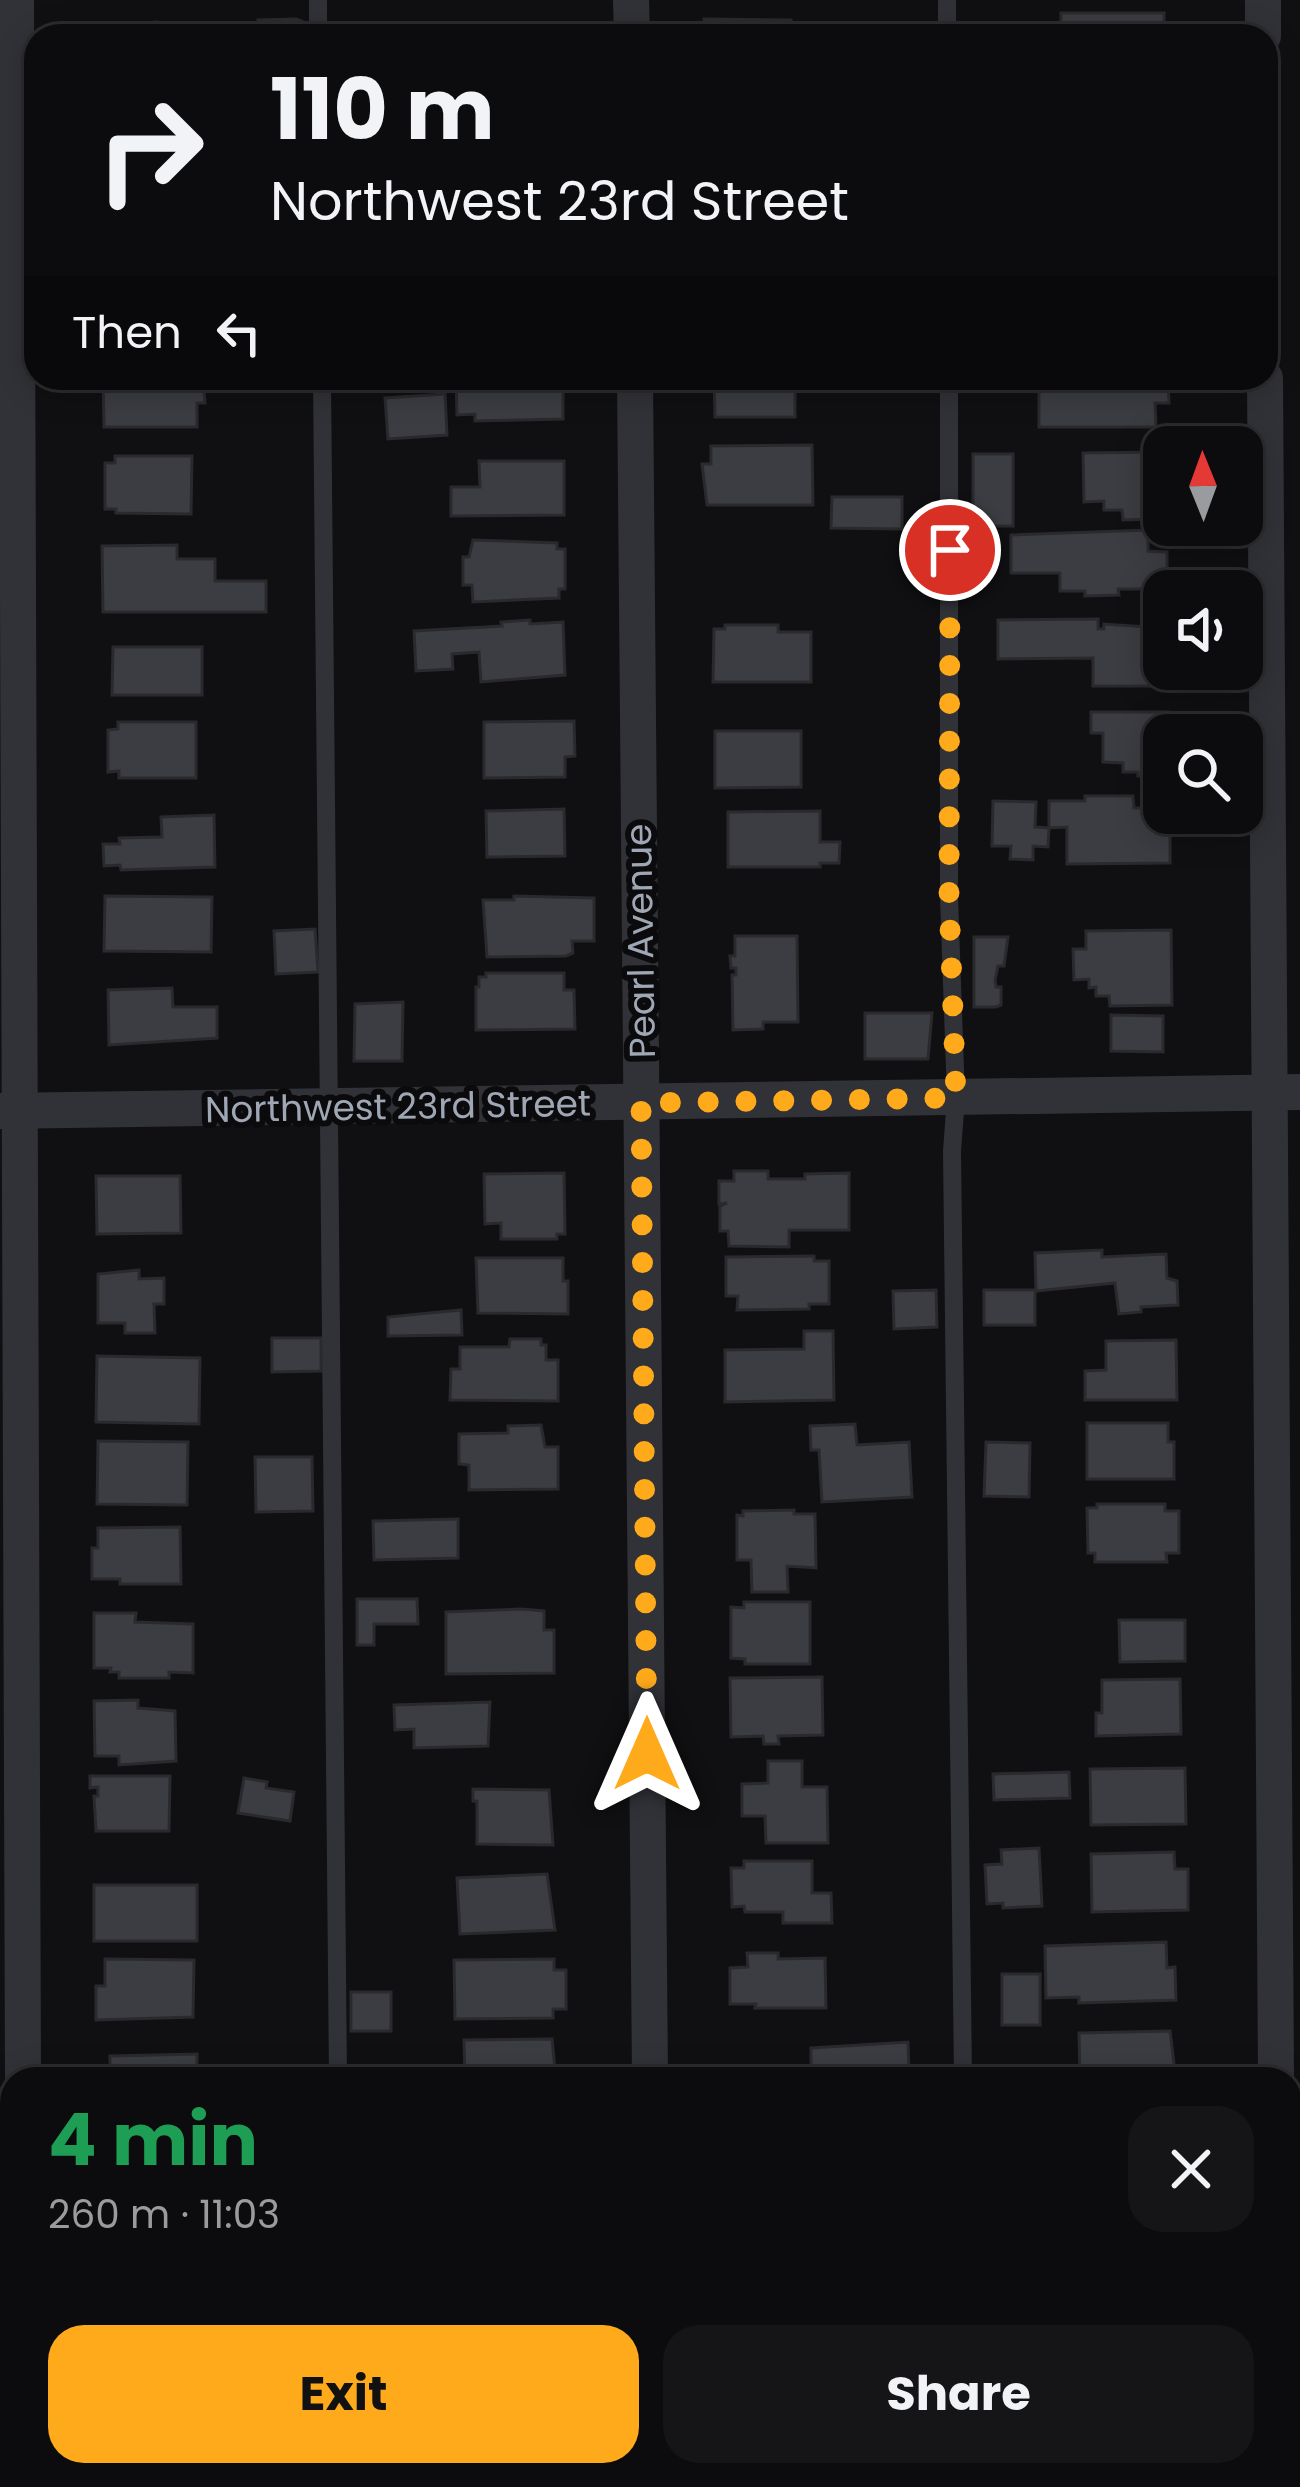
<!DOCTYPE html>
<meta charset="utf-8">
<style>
:root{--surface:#0c0c0e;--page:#151517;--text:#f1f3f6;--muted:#9a9b9e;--line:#2c2c2e;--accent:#ffaa1b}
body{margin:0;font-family:Poppins,sans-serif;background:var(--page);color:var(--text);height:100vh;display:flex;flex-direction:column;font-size:45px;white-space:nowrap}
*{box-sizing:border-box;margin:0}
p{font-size:39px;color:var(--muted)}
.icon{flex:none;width:66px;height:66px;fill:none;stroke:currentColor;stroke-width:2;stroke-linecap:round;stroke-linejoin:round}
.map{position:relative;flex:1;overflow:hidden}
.panel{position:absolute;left:0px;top:2067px;width:1302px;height:420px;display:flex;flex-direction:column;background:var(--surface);border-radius:36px 36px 0 0;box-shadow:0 6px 30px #0003,0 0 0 3px var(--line)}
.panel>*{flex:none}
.banner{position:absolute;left:24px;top:24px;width:1254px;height:366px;border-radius:36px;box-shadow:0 6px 30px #0003,0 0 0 3px var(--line);background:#0c0c0e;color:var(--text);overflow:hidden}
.needle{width:78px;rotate:359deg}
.tools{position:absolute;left:1143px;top:426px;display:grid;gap:24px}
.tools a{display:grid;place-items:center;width:120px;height:120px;border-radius:24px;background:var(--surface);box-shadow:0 6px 30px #0003,0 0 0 3px var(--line);font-size:60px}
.pin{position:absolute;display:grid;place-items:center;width:102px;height:102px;color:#fff;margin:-51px;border:6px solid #fff;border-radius:50%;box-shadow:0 3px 12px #0007}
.me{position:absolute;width:132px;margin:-66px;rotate:0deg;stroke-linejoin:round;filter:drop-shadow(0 0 9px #0008)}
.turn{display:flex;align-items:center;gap:42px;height:252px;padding:0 48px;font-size:54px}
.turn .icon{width:156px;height:156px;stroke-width:2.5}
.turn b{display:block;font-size:84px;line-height:102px}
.then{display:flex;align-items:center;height:114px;padding:0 48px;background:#0003;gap:24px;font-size:45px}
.round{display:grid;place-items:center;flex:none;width:126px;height:126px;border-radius:36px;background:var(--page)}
.summary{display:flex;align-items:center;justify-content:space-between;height:204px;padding:0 48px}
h1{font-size:72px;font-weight:700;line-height:90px;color:#1e9e55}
.primary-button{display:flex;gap:24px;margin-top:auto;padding:24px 48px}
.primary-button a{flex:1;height:138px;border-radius:36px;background:var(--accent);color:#111;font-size:48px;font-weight:700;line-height:138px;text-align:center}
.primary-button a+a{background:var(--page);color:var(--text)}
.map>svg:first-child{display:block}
.building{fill:#3c3d42;stroke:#2a2a2e;stroke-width:3}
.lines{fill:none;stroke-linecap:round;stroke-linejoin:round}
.lane{stroke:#313237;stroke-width:18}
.street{stroke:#313237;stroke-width:36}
.route{stroke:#ffaa1b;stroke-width:21;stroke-dasharray:0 37.8}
.labels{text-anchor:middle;stroke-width:12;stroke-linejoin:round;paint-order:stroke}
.street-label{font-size:36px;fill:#a0a7b4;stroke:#0b0b0d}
</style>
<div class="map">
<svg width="1300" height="2487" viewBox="0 0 1300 2487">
<rect width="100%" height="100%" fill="#101012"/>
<g class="building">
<rect x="1061" y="13" width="103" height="23"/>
<polygon points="296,19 302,21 303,36 259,36 258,20"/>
<polygon points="704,19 791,20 791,25 805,25 805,36 704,36"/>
<polygon points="157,22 179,25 178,30 202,30 202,36 91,36 91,31 99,31 99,26"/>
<polygon points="554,25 554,36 403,36 403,32 449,31 449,27"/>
<polygon points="103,378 196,378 196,389 204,389 205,403 197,403 197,427 104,427"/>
<polygon points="456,378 563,378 563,419 475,421 475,414 457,415"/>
<polygon points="714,378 795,378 795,417 715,417"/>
<polygon points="1039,378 1168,378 1169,403 1155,403 1156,427 1039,427"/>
<polygon points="445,394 447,435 388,439 385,398"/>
<polygon points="812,445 813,505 707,505 702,464 711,464 711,446"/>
<polygon points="1164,452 1164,514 1155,514 1155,519 1123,520 1122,510 1104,510 1104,501 1084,502 1083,453"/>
<rect x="973" y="454" width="40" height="72"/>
<polygon points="115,456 192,456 191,514 116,513 116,509 105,509 105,463 115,463"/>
<polygon points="479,461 564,461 564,515 451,516 451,487 480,487"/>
<polygon points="832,497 902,497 902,529 831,528"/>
<polygon points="1148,530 1148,551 1167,552 1167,589 1118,589 1119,595 1085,596 1085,591 1060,591 1060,573 1011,573 1011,535"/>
<polygon points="473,540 557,543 557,549 565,549 565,589 559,589 559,598 473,602 472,585 463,585 463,557 469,557"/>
<polygon points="177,545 177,559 215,559 215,581 266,581 266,612 103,612 102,546"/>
<polygon points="1098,619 1098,629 1104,629 1104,624 1162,628 1164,686 1093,686 1093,658 998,659 998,620"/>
<polygon points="530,620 530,624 563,622 565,675 481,682 479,652 452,654 453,669 416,671 414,631 502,626 501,622"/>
<polygon points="725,625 778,625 778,632 811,632 811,682 713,682 714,629 725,629"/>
<polygon points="113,647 202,647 202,695 112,695"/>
<polygon points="1091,712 1169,712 1169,735 1164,735 1164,776 1138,776 1138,772 1123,772 1123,763 1103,762 1103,733 1091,733"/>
<polygon points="574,721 575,756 565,757 565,777 484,778 484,722"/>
<polygon points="118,722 196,722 196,778 119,778 119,771 108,772 108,730 118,729"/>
<polygon points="715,731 801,731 801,787 715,788"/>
<polygon points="1085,796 1133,796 1134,808 1164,808 1164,813 1170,813 1170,863 1067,864 1067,827 1049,828 1049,801 1085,801"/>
<polygon points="993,801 1036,802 1035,827 1049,828 1048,847 1033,846 1033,860 1010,859 1011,846 992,846"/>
<polygon points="564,809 565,856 487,857 486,811"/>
<polygon points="820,811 820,842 840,842 839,863 820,863 820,867 728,867 728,812"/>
<polygon points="214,815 215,867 121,870 120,865 104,866 103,844 120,844 119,838 162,837 161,817"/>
<polygon points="105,896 212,897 211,952 104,951"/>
<polygon points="514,896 594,898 594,941 572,941 573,953 566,956 487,957 483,900 514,900"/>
<polygon points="315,929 318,972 276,974 274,931"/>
<polygon points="1171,930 1172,1005 1110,1006 1109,996 1096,996 1096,987 1089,988 1089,979 1074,980 1073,949 1086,949 1086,931"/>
<polygon points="735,936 797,936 798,1022 763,1022 763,1029 733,1030 732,975 736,975 736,968 731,968 730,956 735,956"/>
<polygon points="974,937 1008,937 1004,966 998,966 995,980 996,987 1001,987 1001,1005 996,1007 974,1007"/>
<polygon points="486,973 564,973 564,990 574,990 575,1029 476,1030 476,987 479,987 479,977 486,977"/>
<polygon points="172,988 173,1007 217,1007 217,1038 109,1045 108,990"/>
<polygon points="403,1002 402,1061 354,1061 355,1004"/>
<polygon points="865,1013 932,1013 928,1059 865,1059"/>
<polygon points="1111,1015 1163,1016 1163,1052 1111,1051"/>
<polygon points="734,1171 768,1171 768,1179 805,1179 805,1174 849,1173 849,1230 789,1230 789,1247 729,1246 728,1231 720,1231 720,1206 727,1203 719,1204 719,1181 734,1181"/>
<polygon points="564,1173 565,1234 557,1234 557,1239 501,1239 501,1223 485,1224 484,1174"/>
<polygon points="96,1176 180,1176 181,1233 97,1234"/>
<polygon points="1102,1250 1102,1257 1166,1254 1167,1278 1177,1281 1178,1305 1141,1307 1141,1312 1119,1314 1115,1283 1036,1291 1035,1253"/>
<polygon points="814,1256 814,1261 829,1261 829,1304 809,1304 809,1309 737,1310 738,1296 726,1296 726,1257"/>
<polygon points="476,1258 563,1258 563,1281 568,1281 568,1314 478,1313"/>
<polygon points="139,1270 139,1279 164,1278 164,1304 154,1304 155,1333 125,1333 125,1323 98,1323 98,1274"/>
<polygon points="936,1290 937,1327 894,1329 893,1291"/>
<rect x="984" y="1290" width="51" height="35"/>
<polygon points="461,1310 462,1335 388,1336 388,1317"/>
<polygon points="804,1331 833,1331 834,1400 725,1402 725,1350 804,1349"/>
<polygon points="272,1338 321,1338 321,1371 272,1372"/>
<polygon points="510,1339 541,1339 541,1345 546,1345 546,1360 558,1360 558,1401 450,1400 451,1369 460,1369 460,1347 509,1347"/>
<polygon points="1176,1340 1177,1400 1085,1400 1085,1371 1106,1370 1106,1341"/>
<polygon points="97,1356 200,1358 199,1424 96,1422"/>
<polygon points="1087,1423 1168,1423 1168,1442 1174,1442 1174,1479 1087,1479"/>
<polygon points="855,1424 857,1445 909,1442 912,1497 822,1502 819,1450 811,1450 810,1426"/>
<polygon points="541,1425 545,1447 558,1447 558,1489 469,1490 469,1465 459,1464 459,1434 508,1433 508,1426"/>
<polygon points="98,1441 188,1442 187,1505 97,1504"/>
<polygon points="986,1442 1030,1443 1029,1497 984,1496"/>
<polygon points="255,1457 312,1457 313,1511 256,1512"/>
<polygon points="1097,1504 1165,1504 1165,1511 1179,1511 1179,1553 1166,1553 1167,1562 1095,1562 1095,1553 1088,1553 1087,1508 1097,1508"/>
<polygon points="794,1510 794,1514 815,1514 816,1568 787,1566 788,1592 752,1592 751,1560 737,1560 737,1515 743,1516 743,1511"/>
<polygon points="458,1519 458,1558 374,1560 373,1521"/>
<polygon points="180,1527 181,1584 120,1584 120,1579 92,1579 92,1548 98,1548 98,1528"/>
<polygon points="357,1599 417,1599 418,1624 374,1624 374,1645 357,1645"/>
<polygon points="744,1602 810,1602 810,1664 745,1664 745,1659 731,1658 731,1607 744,1608"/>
<polygon points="521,1609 544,1611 544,1630 554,1630 554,1673 446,1674 446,1612"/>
<polygon points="94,1613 136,1613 135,1622 193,1624 193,1673 169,1672 169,1678 119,1678 119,1672 110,1672 111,1668 94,1668"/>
<polygon points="1119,1620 1185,1620 1185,1661 1120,1662"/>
<polygon points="822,1677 823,1735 778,1736 779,1744 764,1744 763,1736 731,1737 730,1678"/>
<polygon points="1180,1679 1181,1734 1096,1736 1096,1713 1102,1713 1102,1680"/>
<polygon points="138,1700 138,1708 175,1711 176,1761 119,1765 119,1756 95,1756 94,1701"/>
<polygon points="490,1702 488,1746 414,1748 414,1729 395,1730 394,1705"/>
<polygon points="768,1761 802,1761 802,1787 827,1787 828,1843 766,1843 765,1816 742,1816 742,1784 768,1783"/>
<polygon points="1185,1768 1186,1824 1091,1825 1090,1769"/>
<polygon points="1069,1772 1070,1798 994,1800 993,1774"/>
<polygon points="90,1776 170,1776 169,1831 96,1831 94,1796 98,1796 98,1787 90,1788"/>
<polygon points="244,1778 267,1782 266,1788 294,1792 290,1821 238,1813"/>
<polygon points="473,1789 549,1790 553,1845 477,1844 477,1801 473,1801"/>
<polygon points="1039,1848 1042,1906 1003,1908 1003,1903 987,1904 985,1865 1002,1864 1001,1850"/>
<polygon points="1174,1852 1175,1869 1188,1869 1188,1910 1092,1912 1091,1854"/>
<polygon points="744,1861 812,1861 812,1893 831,1893 832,1923 783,1923 783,1912 745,1912 744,1906 732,1907 731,1868 744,1868"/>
<polygon points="547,1874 555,1930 460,1934 457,1878"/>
<rect x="94" y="1885" width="103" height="56"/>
<polygon points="1166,1942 1167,1968 1175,1967 1176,2000 1079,2003 1079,1997 1046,1998 1045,1946"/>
<polygon points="747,1953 778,1953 778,1959 825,1958 826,2008 755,2008 756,2004 730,2004 730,1968 748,1967"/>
<polygon points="105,1959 194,1960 193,2017 96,2020 96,1986 105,1986"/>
<polygon points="554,1959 554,1970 566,1970 566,2009 553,2009 553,2018 455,2019 454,1960"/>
<rect x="1002" y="1974" width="38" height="51"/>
<rect x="351" y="1992" width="40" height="39"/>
<polygon points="1170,2031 1176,2079 1080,2079 1079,2033"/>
<polygon points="552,2039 556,2079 465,2079 464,2040"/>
<polygon points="908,2042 909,2075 834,2079 834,2074 811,2074 811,2048"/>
<polygon points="197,2054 197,2079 96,2079 96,2075 110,2074 110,2056"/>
<polygon points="208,2475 260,2475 260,2485 208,2486"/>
<polygon points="356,2475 401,2475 401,2484 356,2485"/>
<polygon points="1064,2475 1157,2475 1158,2487 1064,2487"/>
</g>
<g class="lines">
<g class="lane">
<polyline points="318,0 318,36"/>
<polyline points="947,0 947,36"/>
<polyline points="322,378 338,2079"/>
<polyline points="949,378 949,897 956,1098 952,1151 963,2079"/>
<polyline points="341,2475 341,2487"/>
<polyline points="962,2475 962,2487"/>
</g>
<g class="street">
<polyline points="16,0 23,2079"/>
<polyline points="631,0 632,36"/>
<polyline points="1263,0 1263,36"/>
<polyline points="635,378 650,2079"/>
<polyline points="1265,378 1276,2079"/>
<polyline points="0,1111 1300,1092"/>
<polyline points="1290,2249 1300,2249"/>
<polyline points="0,2256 12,2256"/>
<polyline points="26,2475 26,2487"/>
<polyline points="654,2475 654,2487"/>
<polyline points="1280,2475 1280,2487"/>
</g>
</g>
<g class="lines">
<polyline class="route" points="647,1754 641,1103 956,1098 949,897 950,550"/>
</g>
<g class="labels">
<g class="street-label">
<text transform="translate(640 941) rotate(-91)" y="13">Pearl Avenue</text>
<text transform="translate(398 1106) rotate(-1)" y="13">Northwest 23rd Street</text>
</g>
</g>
</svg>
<div class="tools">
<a><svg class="needle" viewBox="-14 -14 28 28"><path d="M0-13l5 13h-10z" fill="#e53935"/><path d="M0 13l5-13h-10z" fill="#9a9b9e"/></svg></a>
<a><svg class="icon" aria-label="sound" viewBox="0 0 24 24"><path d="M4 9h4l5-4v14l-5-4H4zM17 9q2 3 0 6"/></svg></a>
<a><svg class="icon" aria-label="search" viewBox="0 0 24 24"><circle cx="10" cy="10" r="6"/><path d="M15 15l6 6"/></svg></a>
</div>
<div class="pin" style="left:950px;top:550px;background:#d93025"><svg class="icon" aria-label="arrive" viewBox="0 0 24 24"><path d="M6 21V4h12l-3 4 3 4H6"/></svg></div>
<svg class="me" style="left:647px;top:1754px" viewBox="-20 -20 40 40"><path d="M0-17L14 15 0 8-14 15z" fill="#ffaa1b" stroke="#fff" stroke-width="4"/></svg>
<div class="banner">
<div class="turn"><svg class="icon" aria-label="right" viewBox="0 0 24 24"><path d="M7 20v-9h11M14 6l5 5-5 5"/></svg><div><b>110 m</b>Northwest 23rd Street</div></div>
<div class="then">Then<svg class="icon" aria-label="left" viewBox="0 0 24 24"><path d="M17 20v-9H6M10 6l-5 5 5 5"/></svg></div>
</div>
<section class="panel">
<div class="summary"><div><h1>4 min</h1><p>260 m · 11:03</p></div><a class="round"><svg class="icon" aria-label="close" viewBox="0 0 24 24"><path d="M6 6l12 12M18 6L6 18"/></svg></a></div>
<div class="primary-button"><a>Exit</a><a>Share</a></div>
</section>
</div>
